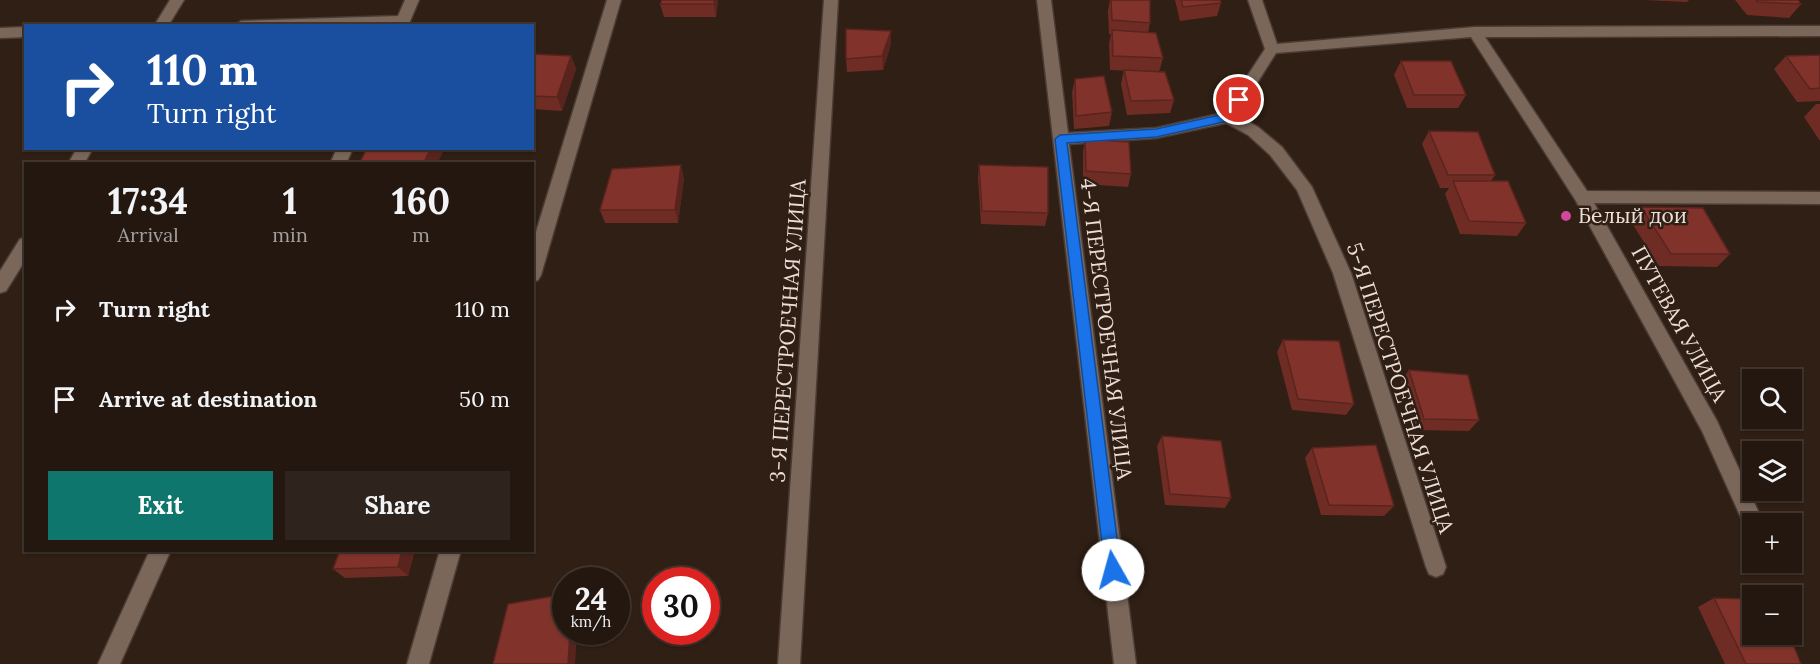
<!DOCTYPE html>
<meta charset="utf-8">
<style>
:root{--surface:#23170f;--page:#2f241d;--text:#f1f3f6;--muted:#a39f9e;--line:#40362f;--accent:#0f766e}
body{margin:0;font-family:Lora,serif;background:var(--page);color:var(--text);height:100vh;display:flex;flex-direction:column;font-size:22px;white-space:nowrap}
*{box-sizing:border-box;margin:0}
p{font-size:20px;color:var(--muted)}
.icon{flex:none;width:33px;height:33px;fill:none;stroke:currentColor;stroke-width:2;stroke-linecap:round;stroke-linejoin:round}
.map{position:relative;flex:1;overflow:hidden}
.sheet{position:absolute;left:24px;top:162px;width:510px;height:390px;display:flex;flex-direction:column;background:var(--surface);border-radius:0px;box-shadow:0 2px 4px #0004,0 0 0 2px var(--line)}
.sheet>*{flex:none}
.banner{position:absolute;left:24px;top:24px;width:510px;height:126px;border-radius:0px;box-shadow:0 2px 4px #0004,0 0 0 2px var(--line);background:#1a4fa0;color:#fff;overflow:hidden}
.fabs{position:absolute;left:1742px;top:369px;display:grid;gap:12px}
.fabs a{display:grid;place-items:center;width:60px;height:60px;border-radius:0px;background:var(--surface);box-shadow:0 2px 4px #0004,0 0 0 2px var(--line);font-size:30px}
.speed{position:absolute;left:552px;top:567px;display:flex;gap:12px;font-size:30px;font-weight:700;text-align:center}
.speed>*{display:grid;place-content:center;width:78px;height:78px;border-radius:50%;background:var(--surface);box-shadow:0 2px 4px #0004,0 0 0 2px var(--line);line-height:1}
.speed small{font-size:15px;font-weight:400}
.speed .limit{border:9px solid #d22;background:#fff;color:#111}
.pin{position:absolute;display:grid;place-items:center;width:51px;height:51px;color:#fff;margin:-26px;border:3px solid #fff;border-radius:50%;box-shadow:0 2px 6px #0007}
.me{position:absolute;width:66px;margin:-33px;rotate:353deg;stroke-linejoin:round;filter:drop-shadow(0 0 4px #0008)}
.turn{display:flex;align-items:center;gap:21px;height:126px;padding:0 24px;font-size:27px}
.turn .icon{width:78px;height:78px;stroke-width:2.5}
.turn b{display:block;font-size:42px;line-height:51px}
.eta{display:flex;justify-content:space-evenly;align-items:center;height:102px;text-align:center}
.eta b{font-size:36px;font-weight:700;line-height:42px}
.button{display:flex;gap:12px;margin-top:auto;padding:12px 24px}
.button a{flex:1;height:69px;border-radius:0px;background:var(--accent);color:#fff;font-size:24px;font-weight:700;line-height:69px;text-align:center}
.button a+a{background:var(--page);color:var(--text)}
ul{padding:0;list-style:none}
li{display:flex;align-items:center;gap:18px;height:90px;padding:0 24px}
li div{flex:1}
li b{display:block;font-size:22px}
li em{font-style:normal}
.map>svg:first-child{display:block}
.lines{fill:none;stroke-linecap:round;stroke-linejoin:round}
.street-casing{stroke:#4a3c35;stroke-width:3}
.street{fill:#7b675a;fill-rule:evenodd}
.wall{fill:#6f2c25}
.shaded-wall{fill:#5a241e}
.building{fill:#81332b;stroke:#5a241e;stroke-width:1.5}
.route{fill:#1a73e8;stroke:#114b97;stroke-width:1.5}
.hotel-dot{fill:#d1479c;stroke:#2f1f14;stroke-width:2}
.labels{text-anchor:middle;stroke-width:5;stroke-linejoin:round;paint-order:stroke}
.poi-label{font-size:21px;fill:#ebdfd8;stroke:#2f1f14;text-anchor:start}
.street-label{font-size:21px;fill:#ebdfd8;stroke:#2f1f14}
</style>
<div class="map">
<svg width="1820" height="664" viewBox="0 0 1820 664">
<rect width="100%" height="100%" fill="#2f1f14"/>
<g class="lines">
<defs>
<g id="street">
<polygon points="170,0 184,0 168,26 154,26"/>
<polygon points="405,0 419,0 408,26 234,26 241,21 398,16"/>
<polygon points="607,0 621,0 541,275 538,280 532,282 532,245"/>
<polygon points="824,0 838,0 800,664 778,664"/>
<polygon points="1037,0 1051,0 1068,133 1156,128 1223,113 1265,49 1248,0 1262,0 1277,44 1475,27 1820,26 1820,36 1485,37 1587,191 1820,192 1820,204 1594,203 1717,421 1764,524 1752,524 1752,533 1747,531 1702,431 1576,201 1471,37 1276,53 1237,115 1258,127 1282,147 1312,187 1351,273 1446,567 1443,574 1436,577 1429,574 1426,567 1333,273 1297,190 1270,155 1248,135 1226,123 1156,138 1069,144 1136,664 1114,664"/>
<polygon points="26,27 26,37 0,38 0,28"/>
<polygon points="77,148 93,148 84,164 68,164"/>
<polygon points="337,148 353,148 346,164 330,164"/>
<polygon points="26,238 26,259 6,291 0,293 0,271 20,239"/>
<polygon points="150,550 171,550 120,664 98,664"/>
<polygon points="440,550 461,550 429,664 407,664"/>
</g>
</defs>
<use href="#street" class="street-casing"/>
<use href="#street" class="street"/>
</g>
<g class="wall">
<polygon points="662,0 718,0 716,17 664,17 660,4"/>
<polygon points="1110,0 1150,0 1150,23 1148,33 1163,58 1159,72 1110,70 1109,44 1111,34 1109,34 1108,11"/>
<polygon points="1175,0 1220,0 1221,3 1217,16 1180,21"/>
<polygon points="1643,0 1689,0 1687,2"/>
<polygon points="1735,0 1798,0 1801,4 1789,18 1747,15"/>
<polygon points="891,44 883,70 847,72 846,59"/>
<polygon points="532,54 571,56 576,69 562,111 532,109"/>
<polygon points="1820,55 1820,101 1797,102 1774,69 1786,56"/>
<polygon points="1401,61 1466,95 1458,108 1407,108 1394,75"/>
<polygon points="1124,70 1174,100 1170,113 1127,115 1121,84"/>
<polygon points="1075,79 1112,112 1109,126 1074,129 1072,92"/>
<polygon points="1816,104 1820,104 1820,141 1804,117"/>
<polygon points="1429,131 1495,175 1491,181 1526,223 1517,236 1460,234 1445,194 1449,188 1440,188 1422,144"/>
<polygon points="1085,139 1131,174 1128,187 1083,184 1083,152"/>
<polygon points="979,165 1048,213 1045,226 981,224 978,178"/>
<polygon points="684,178 678,223 605,223 600,210"/>
<polygon points="1641,207 1730,254 1717,267 1659,266 1630,220"/>
<polygon points="1283,340 1354,404 1346,415 1292,410 1277,352"/>
<polygon points="1409,370 1479,420 1469,431 1415,430 1401,382"/>
<polygon points="1162,436 1231,498 1225,508 1165,505 1157,446"/>
<polygon points="1312,448 1394,506 1384,516 1321,515 1305,458"/>
<polygon points="340,550 415,550 408,576 345,578 333,569"/>
<polygon points="1714,598 1801,664 1725,664 1698,607"/>
</g>
<g class="shaded-wall">
<polygon points="714,0 718,0 716,17 714,4"/>
<polygon points="891,31 891,44 883,70 882,56"/>
<polygon points="571,56 576,69 562,111 557,97"/>
<polygon points="431,148 445,148 437,164 423,164"/>
<polygon points="681,165 684,178 678,223 675,210"/>
<polygon points="402,550 415,550 408,576 398,567"/>
<polygon points="570,632 577,632 575,664 568,664"/>
</g>
<g class="building">
<polygon points="662,0 714,0 714,4 660,4"/>
<polygon points="1111,0 1150,0 1150,23 1112,20"/>
<polygon points="1181,0 1220,0 1221,3 1183,7"/>
<polygon points="1756,0 1798,0 1801,4 1758,2"/>
<polygon points="846,29 891,31 882,56 846,59"/>
<polygon points="1112,30 1156,33 1163,58 1113,56"/>
<polygon points="532,54 571,56 557,97 532,96"/>
<polygon points="1820,55 1820,88 1810,89 1786,56"/>
<polygon points="1401,61 1451,61 1466,95 1414,95"/>
<polygon points="1124,70 1165,72 1174,100 1131,101"/>
<polygon points="1104,76 1112,112 1076,116 1075,79"/>
<polygon points="1429,131 1478,132 1495,175 1448,175"/>
<polygon points="1085,139 1129,142 1131,174 1086,171"/>
<polygon points="367,148 431,148 423,164 359,164"/>
<polygon points="681,165 675,210 600,210 612,169"/>
<polygon points="979,165 1048,167 1048,213 982,211"/>
<polygon points="1453,181 1508,181 1526,223 1469,221"/>
<polygon points="1641,207 1703,208 1730,254 1671,254"/>
<polygon points="1283,340 1339,341 1354,404 1298,399"/>
<polygon points="1409,370 1468,375 1479,420 1424,419"/>
<polygon points="1162,436 1221,441 1231,498 1170,494"/>
<polygon points="1376,445 1394,506 1329,505 1312,448"/>
<polygon points="340,550 402,550 398,567 333,569"/>
<polygon points="566,594 566,632 570,632 568,664 493,664 508,604"/>
<polygon points="1714,598 1752,599 1752,634 1789,634 1801,664 1746,664"/>
</g>
<polygon class="route" points="1239,96 1245,100 1232,120 1228,121 1156,137 1067,143 1121,570 1119,576 1113,578 1108,576 1105,570 1055,139 1060,135 1156,129 1224,114 1235,97"/>
<circle class="hotel-dot" cx="1566" cy="216" r="6"/>
<g class="labels">
<g class="poi-label">
<text x="1578" y="223">Белый дои</text>
</g>
<g class="street-label">
<text transform="translate(1679 324) rotate(61)" y="7">ПУТЕВАЯ УЛИЦА</text>
<text transform="translate(1106 329) rotate(83)" y="7">4-Я ПЕРЕСТРОЕЧНАЯ УЛИЦА</text>
<text transform="translate(788 331) rotate(-86)" y="7">3-Я ПЕРЕСТРОЕЧНАЯ УЛИЦА</text>
<text transform="translate(1400 388) rotate(72)" y="7">5-Я ПЕРЕСТРОЕЧНАЯ УЛИЦА</text>
</g>
</g>
</svg>
<div class="fabs">
<a><svg class="icon" aria-label="search" viewBox="0 0 24 24"><circle cx="10" cy="10" r="6"/><path d="M15 15l6 6"/></svg></a>
<a><svg class="icon" aria-label="layers" viewBox="0 0 24 24"><path d="M12 4l9 5-9 5-9-5zM3 14l9 5 9-5"/></svg></a>
<a>+</a>
<a>−</a>
</div>
<div class="speed"><div>24<small>km/h</small></div><div class="limit">30</div></div>
<div class="pin" style="left:1239px;top:100px;background:#d93025"><svg class="icon" aria-label="arrive" viewBox="0 0 24 24"><path d="M6 21V4h12l-3 4 3 4H6"/></svg></div>
<svg class="me" style="left:1113px;top:570px" viewBox="-20 -20 40 40"><circle r="19" fill="#fff"/><path d="M0-13L10 11 0 6-10 11z" fill="#1a73e8"/></svg>
<div class="banner">
<div class="turn"><svg class="icon" aria-label="right" viewBox="0 0 24 24"><path d="M7 20v-9h11M14 6l5 5-5 5"/></svg><div><b>110 m</b>Turn right</div></div>
</div>
<section class="sheet">
<div class="eta">
<div><b>17:34</b><p>Arrival</p></div>
<div><b>1</b><p>min</p></div>
<div><b>160</b><p>m</p></div>
</div>
<ul>
<li><svg class="icon" aria-label="right" viewBox="0 0 24 24"><path d="M7 20v-9h11M14 6l5 5-5 5"/></svg><div><b>Turn right</b></div><em>110 m</em></li>
<li><svg class="icon" aria-label="arrive" viewBox="0 0 24 24"><path d="M6 21V4h12l-3 4 3 4H6"/></svg><div><b>Arrive at destination</b></div><em>50 m</em></li>
</ul>
<div class="button"><a>Exit</a><a>Share</a></div>
</section>
</div>
